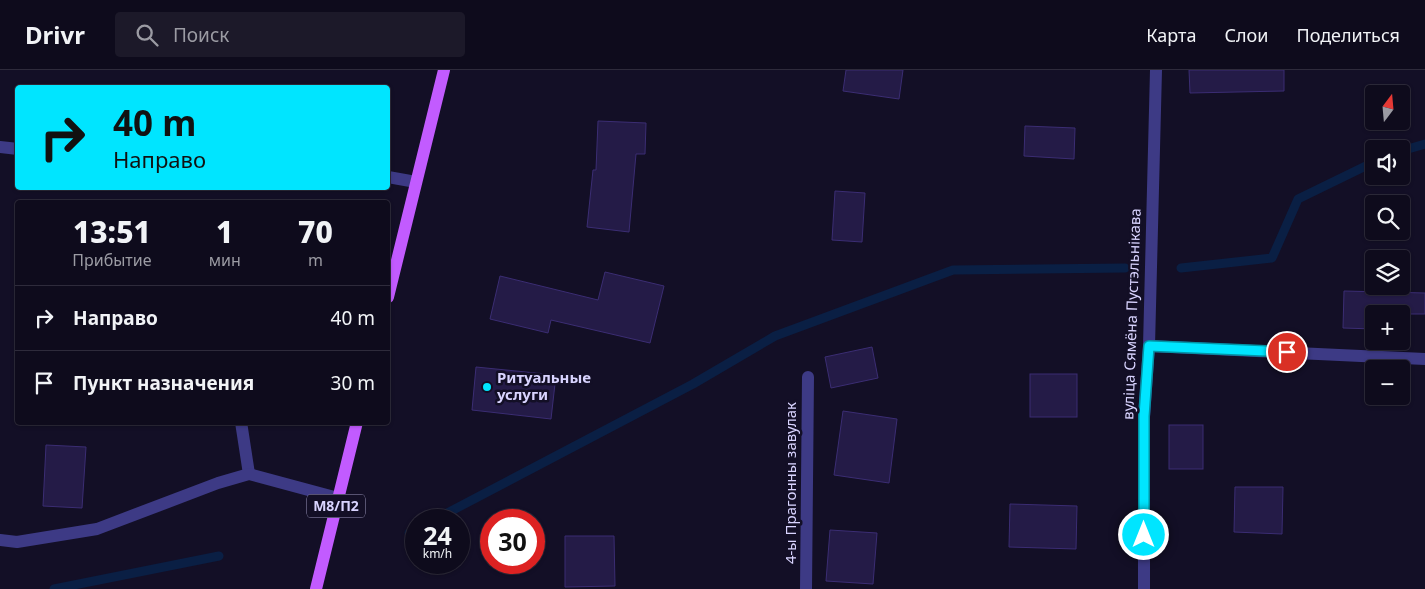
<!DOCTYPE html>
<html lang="ru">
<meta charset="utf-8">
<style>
:root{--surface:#0e0b1c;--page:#1c1929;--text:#f1f3f6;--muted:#9b9ba3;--line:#2e2b3b}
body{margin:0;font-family:"Noto Sans",sans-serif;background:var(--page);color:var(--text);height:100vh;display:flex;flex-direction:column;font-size:19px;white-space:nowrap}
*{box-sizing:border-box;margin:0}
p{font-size:16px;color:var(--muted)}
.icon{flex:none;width:28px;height:28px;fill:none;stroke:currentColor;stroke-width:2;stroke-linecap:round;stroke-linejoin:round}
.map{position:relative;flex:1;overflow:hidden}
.details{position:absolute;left:15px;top:130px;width:375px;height:225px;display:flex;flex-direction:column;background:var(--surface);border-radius:5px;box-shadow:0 1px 4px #0004,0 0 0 1px var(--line)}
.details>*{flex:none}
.guide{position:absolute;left:15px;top:15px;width:375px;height:105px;border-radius:5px;box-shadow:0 1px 4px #0004,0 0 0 1px var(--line);background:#00e5ff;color:#111;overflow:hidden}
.needle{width:32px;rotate:16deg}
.fabs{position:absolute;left:1365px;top:15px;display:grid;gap:10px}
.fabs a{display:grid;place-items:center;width:45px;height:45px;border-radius:5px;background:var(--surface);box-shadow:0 1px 4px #0004,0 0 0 1px var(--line);font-size:25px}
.speed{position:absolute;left:405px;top:439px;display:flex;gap:10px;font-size:25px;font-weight:700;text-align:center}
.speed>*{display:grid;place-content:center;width:65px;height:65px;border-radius:50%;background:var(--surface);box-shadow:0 1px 4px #0004,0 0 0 1px var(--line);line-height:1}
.speed small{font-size:12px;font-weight:400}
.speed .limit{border:8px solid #d22;background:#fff;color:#111}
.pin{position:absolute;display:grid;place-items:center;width:42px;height:42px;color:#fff;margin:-21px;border:2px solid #fff;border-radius:50%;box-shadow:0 1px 5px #0007}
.me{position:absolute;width:55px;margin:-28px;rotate:0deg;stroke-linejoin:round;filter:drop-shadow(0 0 4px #0008)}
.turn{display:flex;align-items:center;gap:18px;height:105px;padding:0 15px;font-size:22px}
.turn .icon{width:65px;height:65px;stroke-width:2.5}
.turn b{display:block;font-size:35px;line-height:42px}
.eta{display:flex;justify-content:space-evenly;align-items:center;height:85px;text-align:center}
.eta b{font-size:30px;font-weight:800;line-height:35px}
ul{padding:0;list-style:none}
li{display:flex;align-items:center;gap:15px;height:65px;padding:0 15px;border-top:1px solid var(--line)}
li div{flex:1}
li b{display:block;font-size:19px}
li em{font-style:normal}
header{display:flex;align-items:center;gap:30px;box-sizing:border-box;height:70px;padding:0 25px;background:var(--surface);border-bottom:1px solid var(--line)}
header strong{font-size:24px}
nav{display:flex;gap:28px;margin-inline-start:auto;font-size:18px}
.search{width:350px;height:45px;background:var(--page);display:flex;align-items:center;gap:12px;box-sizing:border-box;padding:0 18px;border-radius:5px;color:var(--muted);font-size:19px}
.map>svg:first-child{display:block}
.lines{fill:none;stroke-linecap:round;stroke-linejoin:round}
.stream{stroke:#0a1f44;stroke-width:9}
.building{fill:#241b47;stroke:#3b2d73}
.minor{stroke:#3d3a85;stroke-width:12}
.major{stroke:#c25bff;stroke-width:12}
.route-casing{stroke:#0095a6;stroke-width:12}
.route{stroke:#00e5ff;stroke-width:9}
.poi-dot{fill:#00e5ff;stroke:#130f26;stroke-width:2}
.labels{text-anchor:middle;stroke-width:5;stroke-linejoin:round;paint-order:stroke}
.shield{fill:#130f26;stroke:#9e99be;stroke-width:1}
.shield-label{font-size:14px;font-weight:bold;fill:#d9d4ff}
.street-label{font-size:15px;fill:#d9d4ff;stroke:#130f26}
.poi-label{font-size:15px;font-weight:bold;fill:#d9d4ff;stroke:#130f26;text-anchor:start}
</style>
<header>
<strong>Drivr</strong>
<div class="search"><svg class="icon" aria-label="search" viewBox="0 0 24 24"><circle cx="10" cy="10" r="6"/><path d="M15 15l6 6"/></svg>Поиск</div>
<nav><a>Карта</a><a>Слои</a><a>Поделиться</a></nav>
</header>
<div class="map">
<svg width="1425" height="519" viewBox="0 0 1425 519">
<rect width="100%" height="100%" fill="#130f26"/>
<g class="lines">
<g class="stream">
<polyline points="1401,81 1425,74"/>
<polyline points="1181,198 1272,188 1298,129 1374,92"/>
<polyline points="434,450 693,314 775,266 953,200 1125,198"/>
<polyline points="409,463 416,460"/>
<polyline points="54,519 219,486"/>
</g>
</g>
<g class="building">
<polygon points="846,0 903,0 899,29 843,21"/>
<polygon points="1189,0 1284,0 1284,21 1190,23"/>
<polygon points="598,51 646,53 645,84 636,84 629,162 587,157 593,100 596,100"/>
<polygon points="1025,56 1075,58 1074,89 1024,86"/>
<polygon points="835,121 865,123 862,172 832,170"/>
<polygon points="605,202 664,216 650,273 551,250 548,263 490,249 500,206 598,230"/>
<polygon points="1344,221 1425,223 1425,244 1374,244 1374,259 1343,258"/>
<polygon points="872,277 878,308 831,318 825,287"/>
<polygon points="476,297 556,305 551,349 472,340"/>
<rect x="1030" y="304" width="47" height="43"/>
<polygon points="843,341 897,349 889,413 834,405"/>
<rect x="1169" y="355" width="34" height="44"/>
<polygon points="46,375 86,377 82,438 43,436"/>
<polygon points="1235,417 1283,417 1282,464 1234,462"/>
<polygon points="1010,434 1077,436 1076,479 1009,477"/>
<polygon points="830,460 877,463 873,514 826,511"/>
<polygon points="565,466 614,466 615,516 565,517"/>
</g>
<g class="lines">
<g class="minor">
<polyline points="0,77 18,79"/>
<polyline points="388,107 416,112"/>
<polyline points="1149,276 1425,289"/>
<polyline points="241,352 249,404"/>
<polyline points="0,470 17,472 97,459 218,413 249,404 338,428"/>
<polyline points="806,519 808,307"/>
<polyline points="1144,519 1144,347 1149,276 1156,0"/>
</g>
<g class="major">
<polyline points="388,227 444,0"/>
<polyline points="316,519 357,352"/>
</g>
</g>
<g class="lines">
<defs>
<polyline id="route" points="1144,465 1144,346 1149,276 1287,282"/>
</defs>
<use href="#route" class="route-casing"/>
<use href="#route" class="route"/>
</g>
<circle class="poi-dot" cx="487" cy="317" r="5"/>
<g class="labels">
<rect class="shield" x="307" y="424.5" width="58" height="23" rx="4"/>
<g class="shield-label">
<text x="336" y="441">М8/П2</text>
</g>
<g class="street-label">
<text transform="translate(1132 244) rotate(-88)" y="5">вуліца Сямёна Пустэльнікава</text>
<text transform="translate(791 413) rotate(-90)" y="5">4-ы Прагонны завулак</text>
</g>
<g class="poi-label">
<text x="497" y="313">Ритуальные<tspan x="497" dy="17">услуги</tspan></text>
</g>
</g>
</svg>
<div class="fabs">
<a><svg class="needle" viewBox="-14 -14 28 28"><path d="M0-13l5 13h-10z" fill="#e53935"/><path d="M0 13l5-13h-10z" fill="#9b9ba3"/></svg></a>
<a><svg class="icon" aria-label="sound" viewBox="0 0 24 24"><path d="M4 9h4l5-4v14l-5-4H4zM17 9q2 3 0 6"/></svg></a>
<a><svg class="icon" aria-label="search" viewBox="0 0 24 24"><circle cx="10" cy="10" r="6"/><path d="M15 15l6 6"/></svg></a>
<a><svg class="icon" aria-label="layers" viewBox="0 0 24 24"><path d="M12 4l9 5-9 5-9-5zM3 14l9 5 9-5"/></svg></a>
<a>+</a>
<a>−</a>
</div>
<div class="speed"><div>24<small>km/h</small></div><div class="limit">30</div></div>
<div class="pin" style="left:1287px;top:282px;background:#d93025"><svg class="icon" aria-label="arrive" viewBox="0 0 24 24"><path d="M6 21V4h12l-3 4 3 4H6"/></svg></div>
<svg class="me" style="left:1144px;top:465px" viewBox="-20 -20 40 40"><circle r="17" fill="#00e5ff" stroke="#fff" stroke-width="3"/><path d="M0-11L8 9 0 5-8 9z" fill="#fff"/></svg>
<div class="guide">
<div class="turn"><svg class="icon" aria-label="right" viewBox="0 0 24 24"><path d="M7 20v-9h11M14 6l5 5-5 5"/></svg><div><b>40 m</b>Направо</div></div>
</div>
<section class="details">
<div class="eta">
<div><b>13:51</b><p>Прибытие</p></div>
<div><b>1</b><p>мин</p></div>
<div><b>70</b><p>m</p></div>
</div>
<ul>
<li><svg class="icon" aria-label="right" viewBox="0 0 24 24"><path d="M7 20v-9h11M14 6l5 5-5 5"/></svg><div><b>Направо</b></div><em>40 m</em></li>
<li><svg class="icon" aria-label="arrive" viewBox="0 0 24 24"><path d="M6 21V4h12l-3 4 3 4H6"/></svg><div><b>Пункт назначения</b></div><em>30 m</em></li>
</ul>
</section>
</div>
